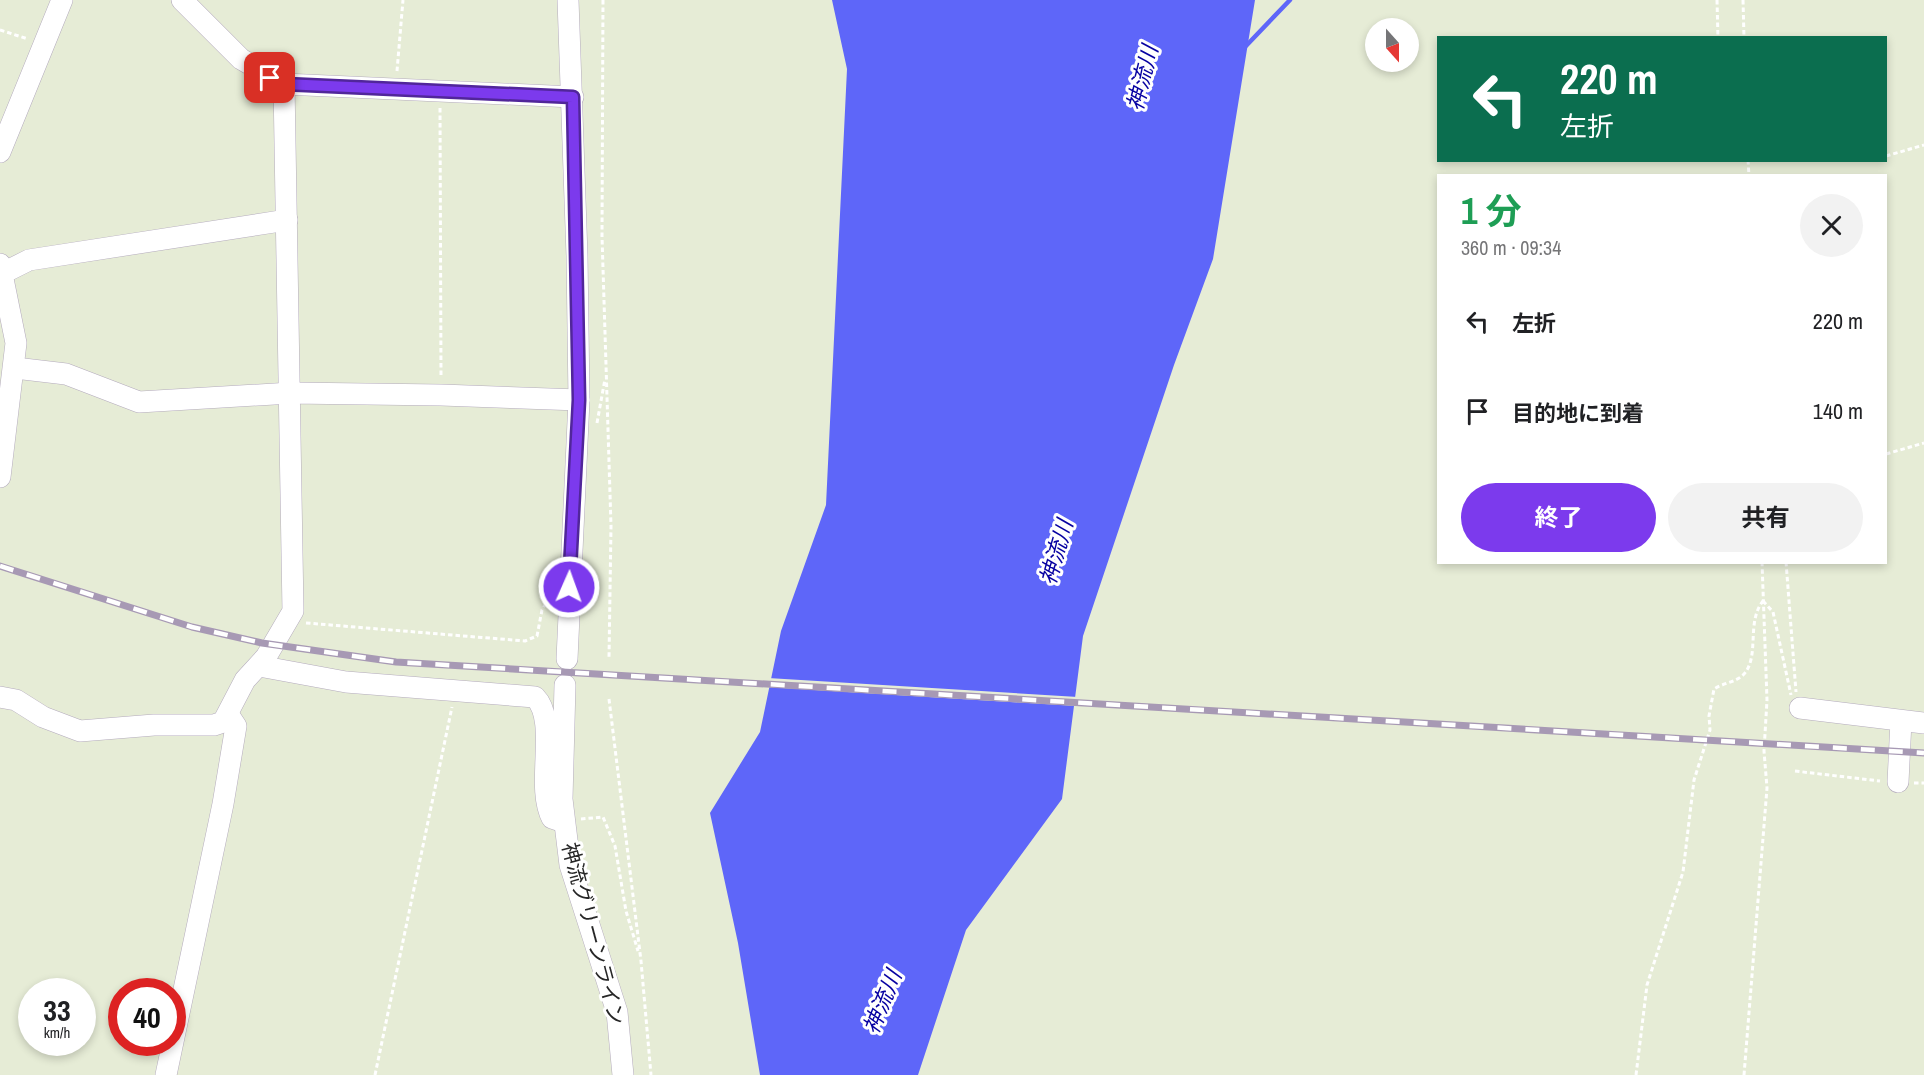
<!DOCTYPE html>
<html lang="ja">
<meta charset="utf-8">
<style>
:root{--surface:#fff;--page:#f2f2f2;--text:#202124;--muted:#757577;--accent:#7c3aed}
body{margin:0;font-family:"Archivo Narrow","Noto Sans JP",sans-serif;background:var(--page);color:var(--text);height:100vh;display:flex;flex-direction:column;font-size:22px;white-space:nowrap}
*{box-sizing:border-box;margin:0}
p{font-size:20px;color:var(--muted)}
.icon{flex:none;width:33px;height:33px;fill:none;stroke:currentColor;stroke-width:2;stroke-linecap:round;stroke-linejoin:round}
.map{position:relative;flex:1;overflow:hidden}
.details{position:absolute;left:1437px;top:174px;width:450px;height:390px;display:flex;flex-direction:column;background:var(--surface);border-radius:0px;box-shadow:0 3px 9px #0003}
.details>*{flex:none}
.top-card{position:absolute;left:1437px;top:36px;width:450px;height:126px;border-radius:0px;box-shadow:0 3px 9px #0003;background:#0b6e4f;color:#fff;overflow:hidden}
.needle{width:39px;rotate:159deg}
.controls{position:absolute;left:1365px;top:18px;display:grid;gap:12px}
.controls a{display:grid;place-items:center;width:54px;height:54px;border-radius:50%;background:var(--surface);box-shadow:0 3px 9px #0003;font-size:30px}
.speed{position:absolute;left:18px;top:978px;display:flex;gap:12px;font-size:30px;font-weight:700;text-align:center}
.speed>*{display:grid;place-content:center;width:78px;height:78px;border-radius:50%;background:var(--surface);box-shadow:0 3px 9px #0003;line-height:1}
.speed small{font-size:15px;font-weight:400}
.speed .limit{border:9px solid #d22;background:#fff;color:#111}
.pin{position:absolute;display:grid;place-items:center;width:51px;height:51px;color:#fff;margin:-26px;border-radius:12px;box-shadow:0 3px 9px #0006}
.me{position:absolute;width:66px;margin:-33px;rotate:2deg;stroke-linejoin:round;filter:drop-shadow(0 0 4px #0008)}
.turn{display:flex;align-items:center;gap:21px;height:126px;padding:0 24px;font-size:27px}
.turn .icon{width:78px;height:78px;stroke-width:2.5}
.turn b{display:block;font-size:42px;line-height:51px}
.round{display:grid;place-items:center;flex:none;width:63px;height:63px;border-radius:32px;background:var(--page)}
.headline{display:flex;align-items:center;justify-content:space-between;height:102px;padding:0 24px}
h1{font-size:36px;font-weight:700;line-height:45px;color:#1e9e55}
.action{display:flex;gap:12px;margin-top:auto;padding:12px 24px}
.action a{flex:1;height:69px;border-radius:36px;background:var(--accent);color:#fff;font-size:24px;font-weight:700;line-height:69px;text-align:center}
.action a+a{background:var(--page);color:var(--text)}
ul{padding:0;list-style:none}
li{display:flex;align-items:center;gap:18px;height:90px;padding:0 24px}
li div{flex:1}
li b{display:block;font-size:22px}
li em{font-style:normal}
.map>svg:first-child{display:block}
.water{fill:#5e66f9}
.pier{fill:#e6ecd6}
.lines{fill:none;stroke-linecap:round;stroke-linejoin:round}
.stream{stroke:#5e66f9;stroke-width:4.5}
.minor-casing{stroke:#b4abbd;stroke-width:22}
.path{stroke:#fff;stroke-width:3;stroke-dasharray:4.5 3;stroke-linecap:butt}
.minor{stroke:#fff;stroke-width:21}
.rail-casing{stroke:#a799b4;stroke-width:7}
.rail{stroke:#fff;stroke-width:4.5;stroke-dasharray:14;stroke-linecap:butt}
.route-casing{stroke:#51269a;stroke-width:15}
.route{stroke:#7c3aed;stroke-width:10}
.labels{text-anchor:middle;stroke-width:6;stroke-linejoin:round;paint-order:stroke}
.street-label{font-size:21px;fill:#272727;stroke:#fff}
.water-label{font-size:22px;font-style:italic;fill:#0601a1;stroke:#fff}
</style>
<div class="map">
<svg width="1924" height="1075" viewBox="0 0 1924 1075">
<rect width="100%" height="100%" fill="#e6ecd6"/>
<polygon class="water" points="832,0 1255,0 1213,259 1174,365 1083,636 1062,799 966,930 918,1075 760,1075 738,943 710,813 760,732 781,631 826,505 847,69"/>
<polygon class="pier" points="768,678 1078,697 1077,706 766,687"/>
<g class="lines">
<polyline class="stream" points="1244,48 1290,0"/>
<defs>
<g id="minor">
<polyline points="182,0 241,59 284,84 573,97"/>
<polyline points="0,152 62,0"/>
<polyline points="0,264 16,343 0,477"/>
<polyline points="1,274 29,260 287,220"/>
<polyline points="15,368 66,374 139,402 291,393 441,395 579,400"/>
<polyline points="567,659 579,400 577,256 568,0"/>
<path d="M259,666l87,16 189,15c24,24 0,89 17,121l12,4"/>
<polyline points="565,685 562,799 570,865 617,1012 623,1075"/>
<polyline points="0,697 16,700 43,717 80,731 154,725 214,725 223,722 245,680 266,657 293,611 284,84"/>
<polyline points="1800,708 1924,723"/>
<polyline points="1898,782 1901,721"/>
<polyline points="166,1075 223,804 236,726 228,714"/>
</g>
</defs>
<use href="#minor" class="minor-casing"/>
<g class="path">
<polyline points="603,0 602,236 611,526 609,658"/>
<polyline points="1717,0 1718,38"/>
<polyline points="1743,0 1744,38"/>
<polyline points="0,30 28,39"/>
<polyline points="397,71 403,0"/>
<polyline points="440,108 441,378"/>
<polyline points="1886,156 1924,145"/>
<polyline points="1748,160 1749,176"/>
<polyline points="1862,160 1869,160"/>
<polyline points="597,423 605,379"/>
<polyline points="1886,454 1924,443"/>
<polyline points="1786,562 1796,692"/>
<polyline points="1763,601 1773,612 1791,695"/>
<polyline points="306,623 525,641 537,636 542,610 551,594"/>
<polyline points="609,699 641,961 651,1075"/>
<polyline points="1795,771 1880,781"/>
<polyline points="1914,783 1924,783"/>
<polyline points="581,819 603,817 615,846 626,911 638,951"/>
<polyline points="375,1075 452,707"/>
<path d="M1636,1075l11,-90 36,-113 11,-92 16,-50 -1,-14 5,-27c9,-6 23,-7 30,-15 16,-18 2,-52 19,-73"/>
<polyline points="1744,1075 1767,788 1764,751 1767,700 1762,562"/>
</g>
<use href="#minor" class="minor"/>
<defs>
<polyline id="rail" points="0,566 192,627 262,643 396,662 1924,753"/>
</defs>
<use href="#rail" class="rail-casing"/>
<use href="#rail" class="rail"/>
</g>
<g class="lines">
<defs>
<polyline id="route" points="270,78 284,84 573,97 579,400 569,587"/>
</defs>
<use href="#route" class="route-casing"/>
<use href="#route" class="route"/>
</g>
<g class="labels">
<g class="street-label">
<text transform="translate(593 934) rotate(75)" y="7">神流グリーンライン</text>
</g>
<g class="water-label">
<text transform="translate(1142 78) rotate(-76)" y="8">神流川</text>
<text transform="translate(1056 552) rotate(-74)" y="8">神流川</text>
<text transform="translate(882 1002) rotate(-68)" y="8">神流川</text>
</g>
</g>
</svg>
<div class="controls">
<a><svg class="needle" viewBox="-14 -14 28 28"><path d="M0-13l5 13h-10z" fill="#e53935"/><path d="M0 13l5-13h-10z" fill="#757577"/></svg></a>
</div>
<div class="speed"><div>33<small>km/h</small></div><div class="limit">40</div></div>
<div class="pin" style="left:270px;top:78px;background:#d93025"><svg class="icon" aria-label="arrive" viewBox="0 0 24 24"><path d="M6 21V4h12l-3 4 3 4H6"/></svg></div>
<svg class="me" style="left:569px;top:587px" viewBox="-20 -20 40 40"><circle r="17" fill="#7c3aed" stroke="#fff" stroke-width="3"/><path d="M0-11L8 9 0 5-8 9z" fill="#fff"/></svg>
<div class="top-card">
<div class="turn"><svg class="icon" aria-label="left" viewBox="0 0 24 24"><path d="M17 20v-9H6M10 6l-5 5 5 5"/></svg><div><b>220 m</b>左折</div></div>
</div>
<section class="details">
<div class="headline"><div><h1>1 分</h1><p>360 m · 09:34</p></div><a class="round"><svg class="icon" aria-label="close" viewBox="0 0 24 24"><path d="M6 6l12 12M18 6L6 18"/></svg></a></div>
<ul>
<li><svg class="icon" aria-label="left" viewBox="0 0 24 24"><path d="M17 20v-9H6M10 6l-5 5 5 5"/></svg><div><b>左折</b></div><em>220 m</em></li>
<li><svg class="icon" aria-label="arrive" viewBox="0 0 24 24"><path d="M6 21V4h12l-3 4 3 4H6"/></svg><div><b>目的地に到着</b></div><em>140 m</em></li>
</ul>
<div class="action"><a>終了</a><a>共有</a></div>
</section>
</div>
